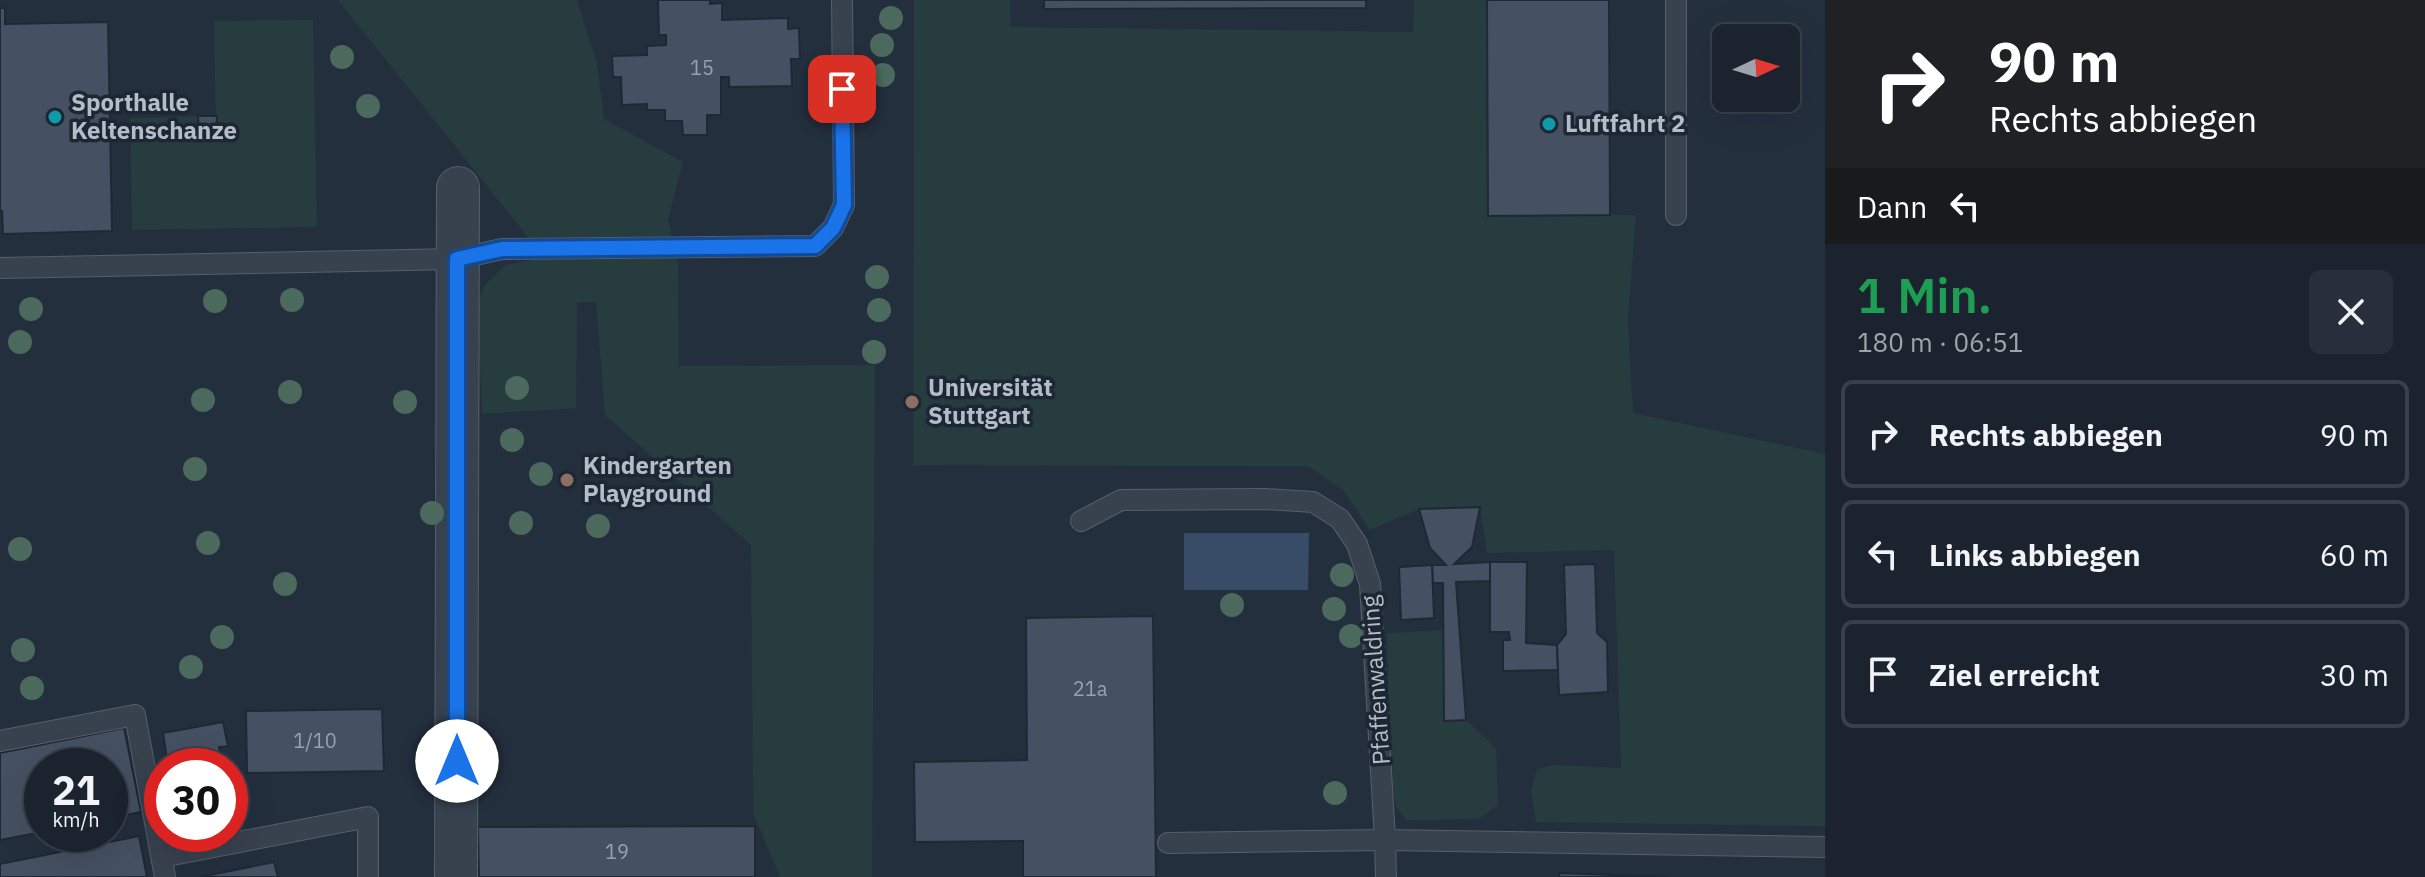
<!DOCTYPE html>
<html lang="de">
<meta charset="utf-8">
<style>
:root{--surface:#1b232e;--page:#282f3a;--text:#f1f3f6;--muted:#a0a4aa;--line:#39404a}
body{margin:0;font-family:"IBM Plex Sans",sans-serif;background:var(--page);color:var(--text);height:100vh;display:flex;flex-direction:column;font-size:30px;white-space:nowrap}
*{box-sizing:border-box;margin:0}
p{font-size:26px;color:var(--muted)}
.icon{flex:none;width:44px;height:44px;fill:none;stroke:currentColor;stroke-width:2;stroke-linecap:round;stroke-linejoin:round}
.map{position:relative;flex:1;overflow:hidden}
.details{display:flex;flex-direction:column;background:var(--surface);width:600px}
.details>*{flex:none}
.hud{background:#202124;color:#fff;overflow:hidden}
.needle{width:52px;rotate:86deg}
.fabs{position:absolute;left:1712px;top:24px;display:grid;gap:16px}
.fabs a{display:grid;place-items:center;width:88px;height:88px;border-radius:12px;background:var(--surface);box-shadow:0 8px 32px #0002,0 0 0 2px var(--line);font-size:40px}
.speed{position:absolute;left:24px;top:748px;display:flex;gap:16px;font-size:40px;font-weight:700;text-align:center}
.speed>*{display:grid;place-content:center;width:104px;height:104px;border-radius:50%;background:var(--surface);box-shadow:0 8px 32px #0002,0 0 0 2px var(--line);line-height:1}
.speed small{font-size:20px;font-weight:400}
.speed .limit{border:12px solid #d22;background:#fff;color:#111}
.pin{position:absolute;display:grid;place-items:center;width:68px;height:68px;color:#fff;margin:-34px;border-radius:16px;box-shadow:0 4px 12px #0006}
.me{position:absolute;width:88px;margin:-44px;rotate:0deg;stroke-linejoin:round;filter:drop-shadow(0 0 6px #0008)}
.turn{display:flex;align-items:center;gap:28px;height:168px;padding:0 32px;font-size:36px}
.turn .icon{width:104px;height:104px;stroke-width:2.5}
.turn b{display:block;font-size:56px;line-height:68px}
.then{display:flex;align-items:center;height:76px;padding:0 32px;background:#0003;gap:16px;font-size:30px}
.round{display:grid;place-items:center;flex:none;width:84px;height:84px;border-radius:12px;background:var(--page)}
.head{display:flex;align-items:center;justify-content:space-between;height:136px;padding:0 32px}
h1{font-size:48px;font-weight:600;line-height:60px;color:#1e9e55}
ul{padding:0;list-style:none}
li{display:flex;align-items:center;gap:24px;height:108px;margin:0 16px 12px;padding:0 16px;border:4px solid var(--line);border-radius:12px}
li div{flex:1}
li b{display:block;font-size:30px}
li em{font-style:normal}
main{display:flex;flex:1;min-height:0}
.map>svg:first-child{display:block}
.green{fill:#263c3f}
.water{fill:#394c67}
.building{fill:#455162;stroke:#1f2835;stroke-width:2}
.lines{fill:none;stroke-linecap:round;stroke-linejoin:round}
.service-casing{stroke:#565f6c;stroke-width:22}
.minor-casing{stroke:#565f6c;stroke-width:44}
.service{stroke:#38414e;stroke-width:20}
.minor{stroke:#38414e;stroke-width:42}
.tree{fill:#4b6a5d}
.route-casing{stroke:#114b97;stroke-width:20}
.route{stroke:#1a73e8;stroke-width:14}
.culture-dot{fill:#0f9aa8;stroke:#1d2633;stroke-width:3}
.education-dot{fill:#8d6e63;stroke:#1d2633;stroke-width:3}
.labels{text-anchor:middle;stroke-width:7;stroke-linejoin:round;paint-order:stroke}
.number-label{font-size:20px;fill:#98a1af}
.poi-label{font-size:24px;font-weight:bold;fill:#b4bcc9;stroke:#1d2633;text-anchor:start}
.street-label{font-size:24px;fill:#b4bcc9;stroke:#1d2633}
</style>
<main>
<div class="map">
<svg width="1825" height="877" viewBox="0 0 1825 877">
<rect width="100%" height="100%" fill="#242f3e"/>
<g class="green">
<polygon points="338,0 577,0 597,63 604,119 683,162 668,219 678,264 679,366 875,365 872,877 780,877 753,813 751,545 605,415 596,302 577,302 576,408 482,414 477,302 486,284 506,265 532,260 531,241"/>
<polygon points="914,0 1010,0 1011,27 1413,32 1414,0 1487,0 1488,216 1636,215 1628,319 1633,413 1825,454 1825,826 1536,822 1531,790 1537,769 1552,765 1621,768 1614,550 1487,553 1480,507 1419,509 1370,530 1344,491 1308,466 913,465"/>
<polygon points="313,20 317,227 132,230 130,118 198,116 199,133 216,133 214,21"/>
<polygon points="1443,630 1444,721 1466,720 1496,748 1498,805 1479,819 1407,820 1396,807 1390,769 1387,633"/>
</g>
<polygon class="water" points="1184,533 1309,533 1308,590 1184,590"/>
<g class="building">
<polygon points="658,0 710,0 710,4 722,3 722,20 788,18 788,29 799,28 800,59 791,59 792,86 729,87 729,77 721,77 721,115 707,115 707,135 683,135 682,121 665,121 665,110 647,110 647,104 622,105 621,77 613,77 612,56 647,55 647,46 666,45 666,35 659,35"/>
<polygon points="1044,0 1366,0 1366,8 1044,9"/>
<polygon points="1487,0 1609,0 1610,215 1488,216"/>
<polygon points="0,8 5,8 5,24 108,22 112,231 3,234 2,211 0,211"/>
<polygon points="198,116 217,116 216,133 199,133"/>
<polygon points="1480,507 1472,547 1454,564 1490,562 1491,581 1456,582 1466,720 1444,721 1443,583 1433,583 1432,565 1446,565 1430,548 1419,509"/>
<polygon points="1490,562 1527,562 1526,643 1557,645 1558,670 1503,671 1503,640 1510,640 1509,632 1490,632"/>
<polygon points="1595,564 1597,633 1607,642 1608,692 1559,695 1557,645 1566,634 1564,565"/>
<polygon points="1432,565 1434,618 1401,620 1399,567"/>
<polygon points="1153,616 1156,877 1023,877 1023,841 915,842 914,762 1027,760 1026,618"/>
<polygon points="382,709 384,771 247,773 246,711"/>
<polygon points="223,722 228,746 219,747 223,766 168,766 163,733"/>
<polygon points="124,728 141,812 110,818 110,766 42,766 42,832 0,840 0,753"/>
<polygon points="755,826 755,877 479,877 478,827"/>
<polygon points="139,836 147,877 0,877 0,864"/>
<polygon points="274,862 278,877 200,877"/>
<polygon points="1559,873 1668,877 1559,877"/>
</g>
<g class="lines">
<defs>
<g id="service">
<polyline points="1676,0 1676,215"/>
<polyline points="0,268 457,259 502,249 815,246 833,228 844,205 842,0"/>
<polyline points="1081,521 1121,500 1265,499 1313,502 1340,519 1357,544 1370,584 1385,840 1386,877"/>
<polyline points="0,741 135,715 165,877"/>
<polyline points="1168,843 1385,840 1825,847"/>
<polyline points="162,857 368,817 368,877"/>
</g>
<polyline id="minor" points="456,877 458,188"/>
</defs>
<use href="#service" class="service-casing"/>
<use href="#minor" class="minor-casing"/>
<use href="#service" class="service"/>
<use href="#minor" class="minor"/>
</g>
<g class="tree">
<circle cx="891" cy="18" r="12"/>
<circle cx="882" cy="45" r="12"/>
<circle cx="342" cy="57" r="12"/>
<circle cx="883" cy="75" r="12"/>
<circle cx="368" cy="106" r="12"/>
<circle cx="877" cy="277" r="12"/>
<circle cx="292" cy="300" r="12"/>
<circle cx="215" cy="301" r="12"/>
<circle cx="31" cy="309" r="12"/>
<circle cx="879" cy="310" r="12"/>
<circle cx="20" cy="342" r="12"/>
<circle cx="874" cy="352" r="12"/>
<circle cx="517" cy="388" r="12"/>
<circle cx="290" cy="392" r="12"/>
<circle cx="203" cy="400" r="12"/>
<circle cx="405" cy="402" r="12"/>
<circle cx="512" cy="440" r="12"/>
<circle cx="195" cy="469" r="12"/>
<circle cx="541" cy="474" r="12"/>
<circle cx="432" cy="513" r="12"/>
<circle cx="521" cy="523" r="12"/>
<circle cx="598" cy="526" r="12"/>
<circle cx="208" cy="543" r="12"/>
<circle cx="20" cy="549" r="12"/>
<circle cx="1342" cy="575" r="12"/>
<circle cx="285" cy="584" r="12"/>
<circle cx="1232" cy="605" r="12"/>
<circle cx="1334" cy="609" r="12"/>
<circle cx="1351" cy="636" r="12"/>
<circle cx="222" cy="637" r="12"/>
<circle cx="23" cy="650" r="12"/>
<circle cx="191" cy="667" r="12"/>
<circle cx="32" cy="688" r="12"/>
<circle cx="1335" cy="793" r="12"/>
</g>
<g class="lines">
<defs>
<polyline id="route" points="457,761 457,259 502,249 815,246 833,228 844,205 842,89"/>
</defs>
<use href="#route" class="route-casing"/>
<use href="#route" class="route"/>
</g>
<g class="culture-dot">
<circle cx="55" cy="117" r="8"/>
<circle cx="1549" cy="124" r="8"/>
</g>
<g class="education-dot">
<circle cx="912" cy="402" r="8"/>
<circle cx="567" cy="480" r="8"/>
</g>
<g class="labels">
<g class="number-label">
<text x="702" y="75">15</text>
<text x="1090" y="696">21a</text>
<text x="315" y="748">1/10</text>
<text x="617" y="859">19</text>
</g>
<g class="poi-label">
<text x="71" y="111">Sporthalle<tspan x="71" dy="28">Keltenschanze</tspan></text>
<text x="1565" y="132">Luftfahrt 2</text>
<text x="928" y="396">Universität<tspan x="928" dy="28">Stuttgart</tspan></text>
<text x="583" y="474">Kindergarten<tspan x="583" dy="28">Playground</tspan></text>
</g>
<g class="street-label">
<text transform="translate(1376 680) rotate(-94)" y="8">Pfaffenwaldring</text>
</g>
</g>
</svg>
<div class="fabs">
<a><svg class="needle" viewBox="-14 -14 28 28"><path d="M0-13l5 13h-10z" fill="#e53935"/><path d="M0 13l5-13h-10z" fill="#a0a4aa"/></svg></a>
</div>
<div class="speed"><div>21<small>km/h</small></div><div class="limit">30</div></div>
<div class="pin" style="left:842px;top:89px;background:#d93025"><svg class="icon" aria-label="arrive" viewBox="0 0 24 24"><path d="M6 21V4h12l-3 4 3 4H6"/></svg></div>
<svg class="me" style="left:457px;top:761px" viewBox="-20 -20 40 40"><circle r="19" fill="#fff"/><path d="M0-13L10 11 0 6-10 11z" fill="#1a73e8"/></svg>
</div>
<section class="details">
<div class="hud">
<div class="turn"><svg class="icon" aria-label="right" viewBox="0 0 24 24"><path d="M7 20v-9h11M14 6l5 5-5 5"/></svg><div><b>90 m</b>Rechts abbiegen</div></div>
<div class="then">Dann<svg class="icon" aria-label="left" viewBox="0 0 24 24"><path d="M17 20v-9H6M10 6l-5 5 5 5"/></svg></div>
</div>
<div class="head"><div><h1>1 Min.</h1><p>180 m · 06:51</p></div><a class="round"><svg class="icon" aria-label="close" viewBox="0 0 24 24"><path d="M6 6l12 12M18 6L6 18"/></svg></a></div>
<ul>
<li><svg class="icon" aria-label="right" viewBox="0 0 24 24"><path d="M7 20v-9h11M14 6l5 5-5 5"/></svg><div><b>Rechts abbiegen</b></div><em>90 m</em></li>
<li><svg class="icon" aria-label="left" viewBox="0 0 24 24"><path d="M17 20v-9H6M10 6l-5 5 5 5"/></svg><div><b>Links abbiegen</b></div><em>60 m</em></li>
<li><svg class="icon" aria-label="arrive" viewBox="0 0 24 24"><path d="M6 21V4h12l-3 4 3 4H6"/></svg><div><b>Ziel erreicht</b></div><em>30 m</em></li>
</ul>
</section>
</main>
